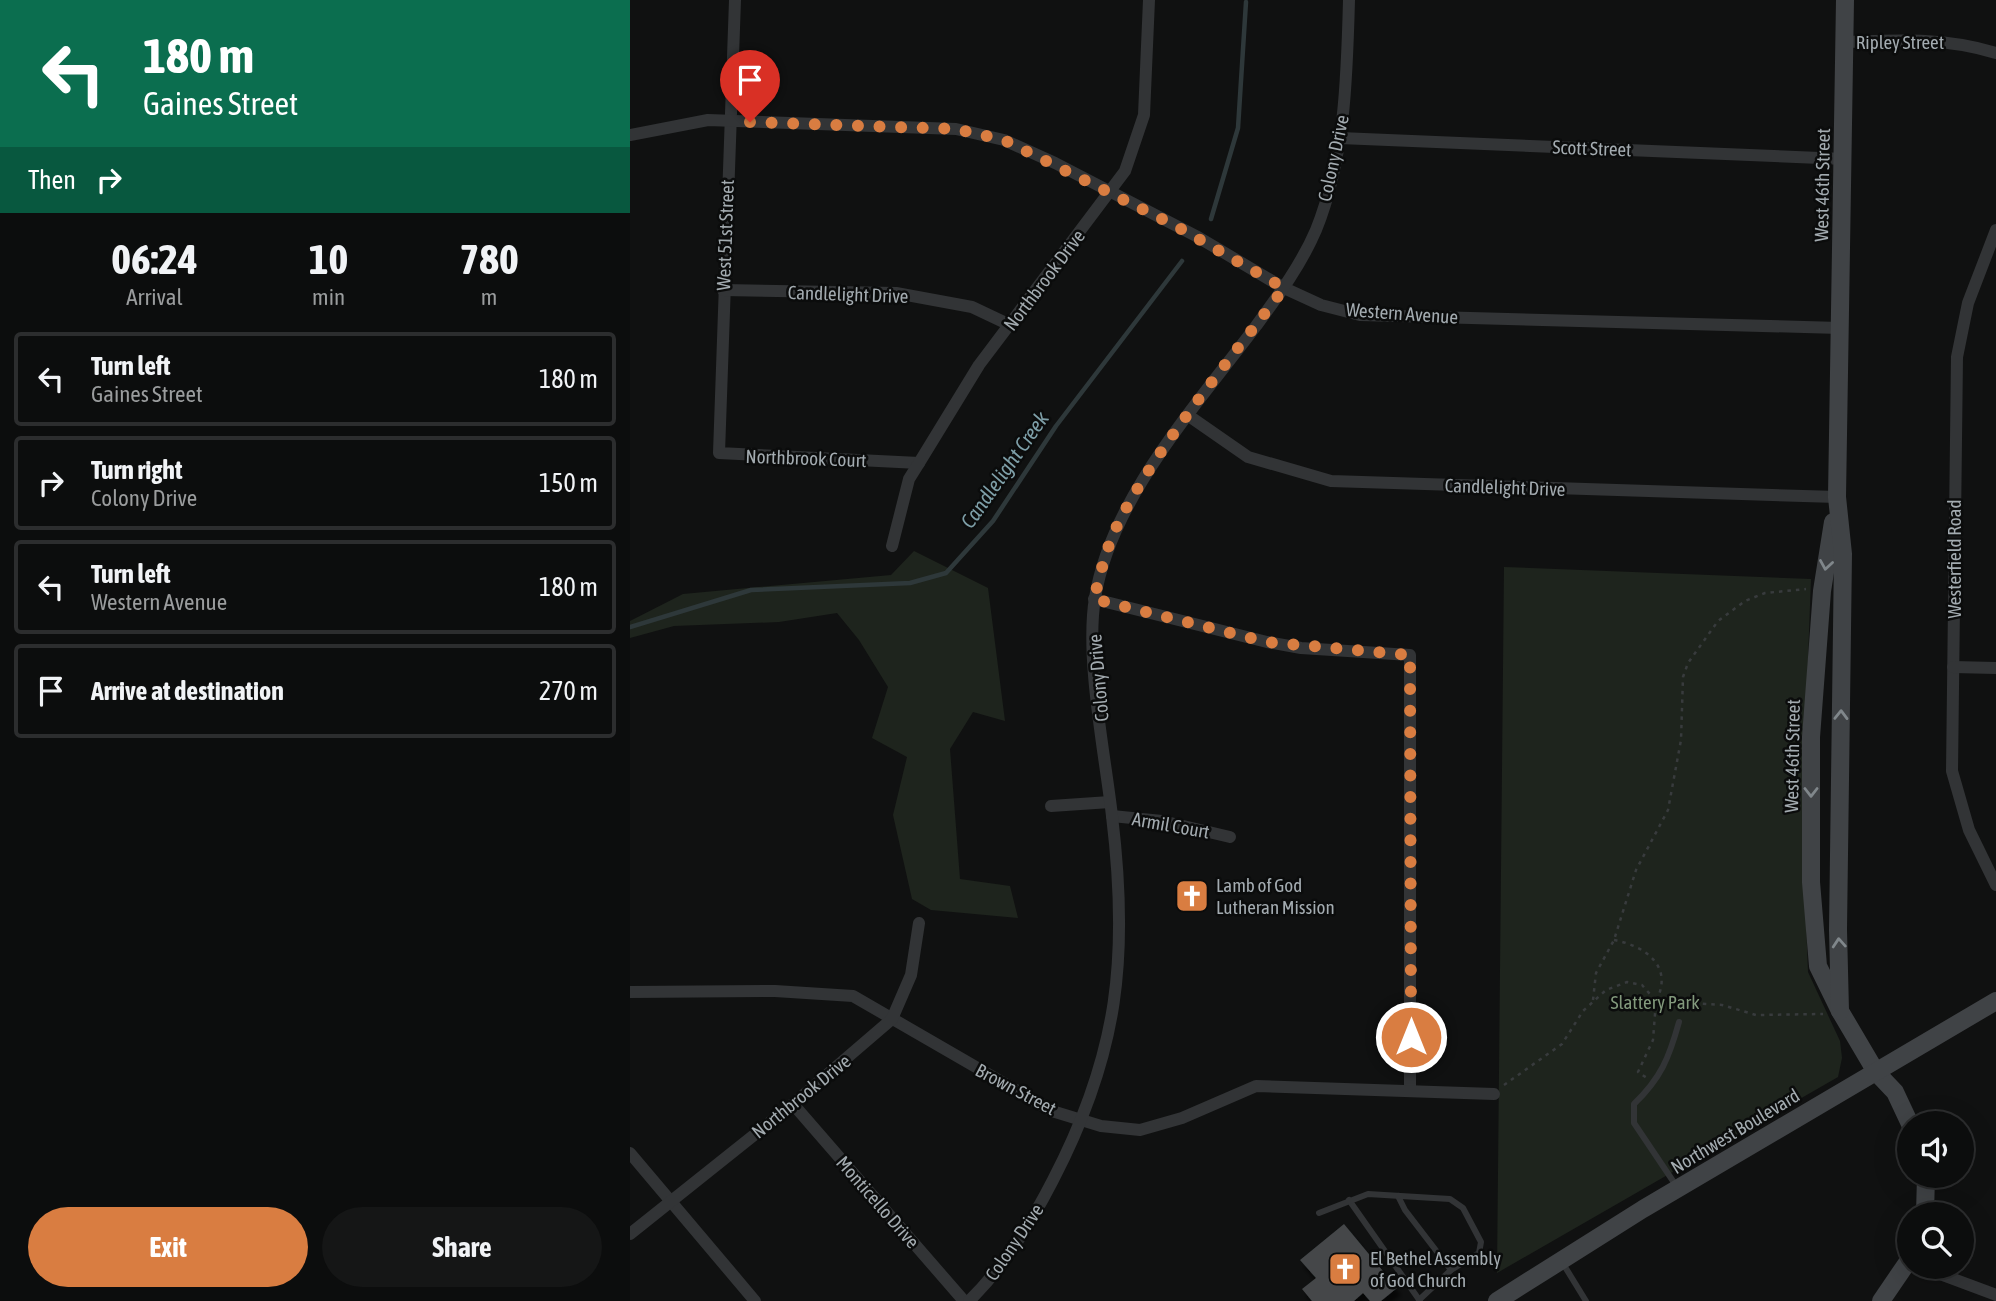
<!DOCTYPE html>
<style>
:root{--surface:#0c0d0d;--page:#151616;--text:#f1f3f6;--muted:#9a9c9d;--line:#2c2d2e;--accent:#d97d41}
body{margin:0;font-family:"Asap Condensed",sans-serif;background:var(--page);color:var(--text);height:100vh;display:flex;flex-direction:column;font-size:26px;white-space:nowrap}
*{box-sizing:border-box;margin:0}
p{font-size:23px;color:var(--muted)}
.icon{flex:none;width:38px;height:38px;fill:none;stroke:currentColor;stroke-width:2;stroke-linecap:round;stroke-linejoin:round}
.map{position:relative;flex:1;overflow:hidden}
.details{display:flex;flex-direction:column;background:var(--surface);width:630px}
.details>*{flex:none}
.top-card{background:#0b6e4f;color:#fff;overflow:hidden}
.tools{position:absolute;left:1267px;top:1111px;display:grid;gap:14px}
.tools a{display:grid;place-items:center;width:77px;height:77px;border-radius:50%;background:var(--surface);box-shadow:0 7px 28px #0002,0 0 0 2px var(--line);font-size:35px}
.pin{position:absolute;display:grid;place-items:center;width:60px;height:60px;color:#fff;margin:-72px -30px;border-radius:50% 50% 50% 0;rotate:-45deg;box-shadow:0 0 7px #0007}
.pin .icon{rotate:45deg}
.me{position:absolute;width:77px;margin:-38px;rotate:0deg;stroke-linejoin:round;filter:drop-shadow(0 0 5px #0008)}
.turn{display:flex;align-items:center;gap:24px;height:147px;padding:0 28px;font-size:32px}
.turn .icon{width:91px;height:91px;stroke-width:2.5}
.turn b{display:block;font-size:49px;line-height:60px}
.then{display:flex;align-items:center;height:66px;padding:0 28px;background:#0003;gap:14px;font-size:26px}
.eta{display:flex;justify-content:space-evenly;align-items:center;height:119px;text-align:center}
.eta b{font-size:42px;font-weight:700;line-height:49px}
.button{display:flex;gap:14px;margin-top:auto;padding:14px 28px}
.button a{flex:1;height:80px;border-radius:42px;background:var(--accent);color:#fff;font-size:28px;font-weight:700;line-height:80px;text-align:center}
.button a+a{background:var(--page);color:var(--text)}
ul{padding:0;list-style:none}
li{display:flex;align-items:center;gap:21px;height:94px;margin:0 14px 10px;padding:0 14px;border:4px solid var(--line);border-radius:7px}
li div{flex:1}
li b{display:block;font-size:26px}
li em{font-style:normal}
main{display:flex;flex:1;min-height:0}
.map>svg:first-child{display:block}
.green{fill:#1e241d}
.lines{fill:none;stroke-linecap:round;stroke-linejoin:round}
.stream{stroke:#2e383a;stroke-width:4.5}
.building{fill:#444749;filter:url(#shadow)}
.path{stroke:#383b3d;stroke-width:2.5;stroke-dasharray:3.5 5;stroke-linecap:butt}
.lane{stroke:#323436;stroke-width:6}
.street{stroke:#323436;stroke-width:12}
.secondary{stroke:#404346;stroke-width:18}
.oneway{stroke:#80878b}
.route{stroke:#d97d41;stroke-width:12;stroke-dasharray:0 21.6}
.labels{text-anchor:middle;stroke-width:5;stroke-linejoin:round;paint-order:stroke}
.street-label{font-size:19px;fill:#a3abb0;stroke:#0b0c0c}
.poi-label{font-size:19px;fill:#a3abb0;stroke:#0b0c0c;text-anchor:start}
.park-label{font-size:19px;fill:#82997c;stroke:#0b0c0c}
.water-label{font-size:21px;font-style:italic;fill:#7e9fa8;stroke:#0b0c0c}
</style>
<main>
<section class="details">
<div class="top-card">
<div class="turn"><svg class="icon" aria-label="left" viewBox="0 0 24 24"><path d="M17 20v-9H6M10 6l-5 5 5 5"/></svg><div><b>180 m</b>Gaines Street</div></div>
<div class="then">Then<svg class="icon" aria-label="right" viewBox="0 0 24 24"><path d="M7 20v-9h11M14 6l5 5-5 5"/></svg></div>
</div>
<div class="eta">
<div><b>06:24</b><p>Arrival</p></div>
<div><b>10</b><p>min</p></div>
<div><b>780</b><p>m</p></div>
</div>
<ul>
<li><svg class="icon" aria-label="left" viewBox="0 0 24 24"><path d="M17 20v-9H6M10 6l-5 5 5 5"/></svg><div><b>Turn left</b><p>Gaines Street</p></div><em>180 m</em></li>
<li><svg class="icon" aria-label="right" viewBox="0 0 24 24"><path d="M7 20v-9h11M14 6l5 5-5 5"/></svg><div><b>Turn right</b><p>Colony Drive</p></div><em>150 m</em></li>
<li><svg class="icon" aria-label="left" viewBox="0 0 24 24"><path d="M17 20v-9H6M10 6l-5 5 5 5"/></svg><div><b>Turn left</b><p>Western Avenue</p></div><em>180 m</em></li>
<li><svg class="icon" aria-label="arrive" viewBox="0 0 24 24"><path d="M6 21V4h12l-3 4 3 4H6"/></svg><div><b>Arrive at destination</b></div><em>270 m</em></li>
</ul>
<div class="button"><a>Exit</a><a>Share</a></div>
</section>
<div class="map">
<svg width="1366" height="1301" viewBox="0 0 1366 1301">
<defs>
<filter id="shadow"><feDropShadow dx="4" dy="7" stdDeviation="2" flood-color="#0009"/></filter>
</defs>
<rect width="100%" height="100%" fill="#101111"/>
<g class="green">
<polygon points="284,551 358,588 375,721 343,712 320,749 330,879 380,886 388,918 301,910 282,899 263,815 277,757 242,738 258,687 229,640 207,613 149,622 44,626 0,638 0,621 53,594 261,575"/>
<polygon points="874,567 1181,579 1172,818 1178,972 1210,1041 1212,1058 1208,1077 867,1273"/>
</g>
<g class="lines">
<g class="stream">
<polyline points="581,219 608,128 616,2"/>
<polyline points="0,627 121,590 280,583 316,573 363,521 426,426 552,261"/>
</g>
</g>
<polygon class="building" points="714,1224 767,1288 751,1301 740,1301 733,1293 724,1301 682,1301 672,1289 686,1278 670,1260"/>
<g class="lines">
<g class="path">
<path d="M984,940c32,6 60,27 42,61l66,4 34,10 67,-1"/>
<polyline points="963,1000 966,973 984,940 1006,870 1038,810 1051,740 1053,677 1058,663 1088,621 1115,601 1135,593 1176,589"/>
<polyline points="874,1085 932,1044 953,1011 976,990 997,982 1012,985 1026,1001 1023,1040 1008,1072 1017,1078"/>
</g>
<g class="lane">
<path d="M1047,1187l-43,-64v-19c27,-26 35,-46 45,-82"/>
<polyline points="768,1196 775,1210 821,1270"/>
<polyline points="719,1200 790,1301"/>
<polyline points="689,1213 738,1194 820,1199 833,1208 851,1242 849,1253 821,1270 789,1300"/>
<polyline points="932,1262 956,1301"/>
</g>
<g class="street">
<polyline points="105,0 89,453 289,463"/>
<path d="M1215,42c52,-2 100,-5 151,11"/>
<polyline points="0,135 78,120 326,129 374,140 425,163 566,236 654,288 691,305 730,315 1210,328"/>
<polyline points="710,138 1214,159"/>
<polyline points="1366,230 1338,303 1327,357 1322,771 1339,830 1366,885"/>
<polyline points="93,290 266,293 342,307 380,325"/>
<polyline points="559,416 618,457 701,481 1207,497"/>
<polyline points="262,546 279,479 289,463 349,365 495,171 514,115 519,0"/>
<polyline points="464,599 637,642 671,648 780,655 780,1091"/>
<polyline points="1323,667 1366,668"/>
<polyline points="421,806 480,802"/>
<polyline points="482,816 532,821 600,837"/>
<polyline points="0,992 145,991 223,996 422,1111 471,1126 510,1130 552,1118 626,1086 864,1094"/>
<polyline points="163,1104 334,1301"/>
<polyline points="0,1153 125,1301"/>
<polyline points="0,1234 163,1104 262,1019 281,975 289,923"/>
<polyline points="1291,1267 1366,1295"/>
<path d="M339,1301c35,-34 62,-78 84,-121 66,-127 76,-224 59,-364 -7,-62 -27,-158 -17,-218 16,-100 102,-193 161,-272 22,-30 45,-61 60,-96 29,-72 31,-153 33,-230"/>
</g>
<g class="secondary">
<polyline points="1203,522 1192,591 1181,737 1181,882 1188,966 1210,1011 1246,1072 1265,1092 1280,1124"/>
<polyline points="1210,1011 1208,930 1213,554 1207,497 1215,0"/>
<polyline points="1295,1214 1296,1176"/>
<polyline points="867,1301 1013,1209 1366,1001"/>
<polyline points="1251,1301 1279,1260"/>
</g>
</g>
<defs><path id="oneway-chevron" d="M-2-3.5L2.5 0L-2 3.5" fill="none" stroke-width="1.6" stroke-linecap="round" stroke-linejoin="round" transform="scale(1.75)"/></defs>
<g class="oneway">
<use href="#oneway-chevron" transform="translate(1196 565) rotate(99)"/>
<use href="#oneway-chevron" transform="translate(1211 715) rotate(-89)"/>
<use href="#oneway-chevron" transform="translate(1181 792) rotate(90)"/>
<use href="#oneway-chevron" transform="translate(1209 943) rotate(-94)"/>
</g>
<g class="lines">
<path class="route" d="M120,122l206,7 48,11 170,85 110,63c-53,71 -123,153 -163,230 -14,26 -20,53 -27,81l173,43 143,13 1,382"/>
</g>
<defs>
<symbol id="church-square" viewBox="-11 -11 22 22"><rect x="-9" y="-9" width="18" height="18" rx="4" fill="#d97d41" stroke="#0b0c0c"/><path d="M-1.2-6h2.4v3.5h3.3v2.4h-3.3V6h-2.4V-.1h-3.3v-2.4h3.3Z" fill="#fff"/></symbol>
</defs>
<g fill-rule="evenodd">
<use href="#church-square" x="543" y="877" width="38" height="38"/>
<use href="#church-square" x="696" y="1250" width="38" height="38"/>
</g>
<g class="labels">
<g class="street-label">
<text x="1270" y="49">Ripley Street</text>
<text transform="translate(962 148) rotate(2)" y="7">Scott Street</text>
<text transform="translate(703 158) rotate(-78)" y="7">Colony Drive</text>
<text transform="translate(1192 185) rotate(-89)" y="7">West 46th Street</text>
<text transform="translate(95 235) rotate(-88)" y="7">West 51st Street</text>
<text transform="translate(414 280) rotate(-53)" y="7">Northbrook Drive</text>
<text transform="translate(218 294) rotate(2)" y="7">Candlelight Drive</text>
<text transform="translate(772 313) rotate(4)" y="7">Western Avenue</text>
<text transform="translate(176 458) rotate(2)" y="7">Northbrook Court</text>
<text transform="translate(875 487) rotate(2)" y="7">Candlelight Drive</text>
<text transform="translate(1324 559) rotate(-90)" y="7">Westerfield Road</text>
<text transform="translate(468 678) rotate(-95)" y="7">Colony Drive</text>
<text transform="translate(1162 756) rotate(-89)" y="7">West 46th Street</text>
<text transform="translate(541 825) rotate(10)" y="7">Armil Court</text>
<text transform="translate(386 1089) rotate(28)" y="7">Brown Street</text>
<text transform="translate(171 1096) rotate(-39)" y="7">Northbrook Drive</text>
<text transform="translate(1105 1131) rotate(-31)" y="7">Northwest Boulevard</text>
<text transform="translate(248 1202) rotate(49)" y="7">Monticello Drive</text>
<text transform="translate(384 1242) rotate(-56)" y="7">Colony Drive</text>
</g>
<g class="poi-label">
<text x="586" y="892">Lamb of God<tspan x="586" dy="22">Lutheran Mission</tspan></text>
<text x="740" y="1265">El Bethel Assembly<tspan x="740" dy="22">of God Church</tspan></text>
</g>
<g class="park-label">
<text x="1025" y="1009">Slattery Park</text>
</g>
<g class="water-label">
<text transform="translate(375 470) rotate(-55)" y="7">Candlelight Creek</text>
</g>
</g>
</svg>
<div class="tools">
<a><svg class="icon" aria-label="sound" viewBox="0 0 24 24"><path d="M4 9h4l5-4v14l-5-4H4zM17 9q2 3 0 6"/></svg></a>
<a><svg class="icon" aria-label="search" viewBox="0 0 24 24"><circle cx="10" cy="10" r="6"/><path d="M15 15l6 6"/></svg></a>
</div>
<div class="pin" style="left:120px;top:122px;background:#d93025"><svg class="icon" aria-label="arrive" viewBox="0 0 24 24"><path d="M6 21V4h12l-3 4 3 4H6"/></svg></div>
<svg class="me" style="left:781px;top:1037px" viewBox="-20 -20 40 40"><circle r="17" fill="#d97d41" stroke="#fff" stroke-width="3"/><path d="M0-11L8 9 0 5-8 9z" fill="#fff"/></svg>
</div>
</main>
